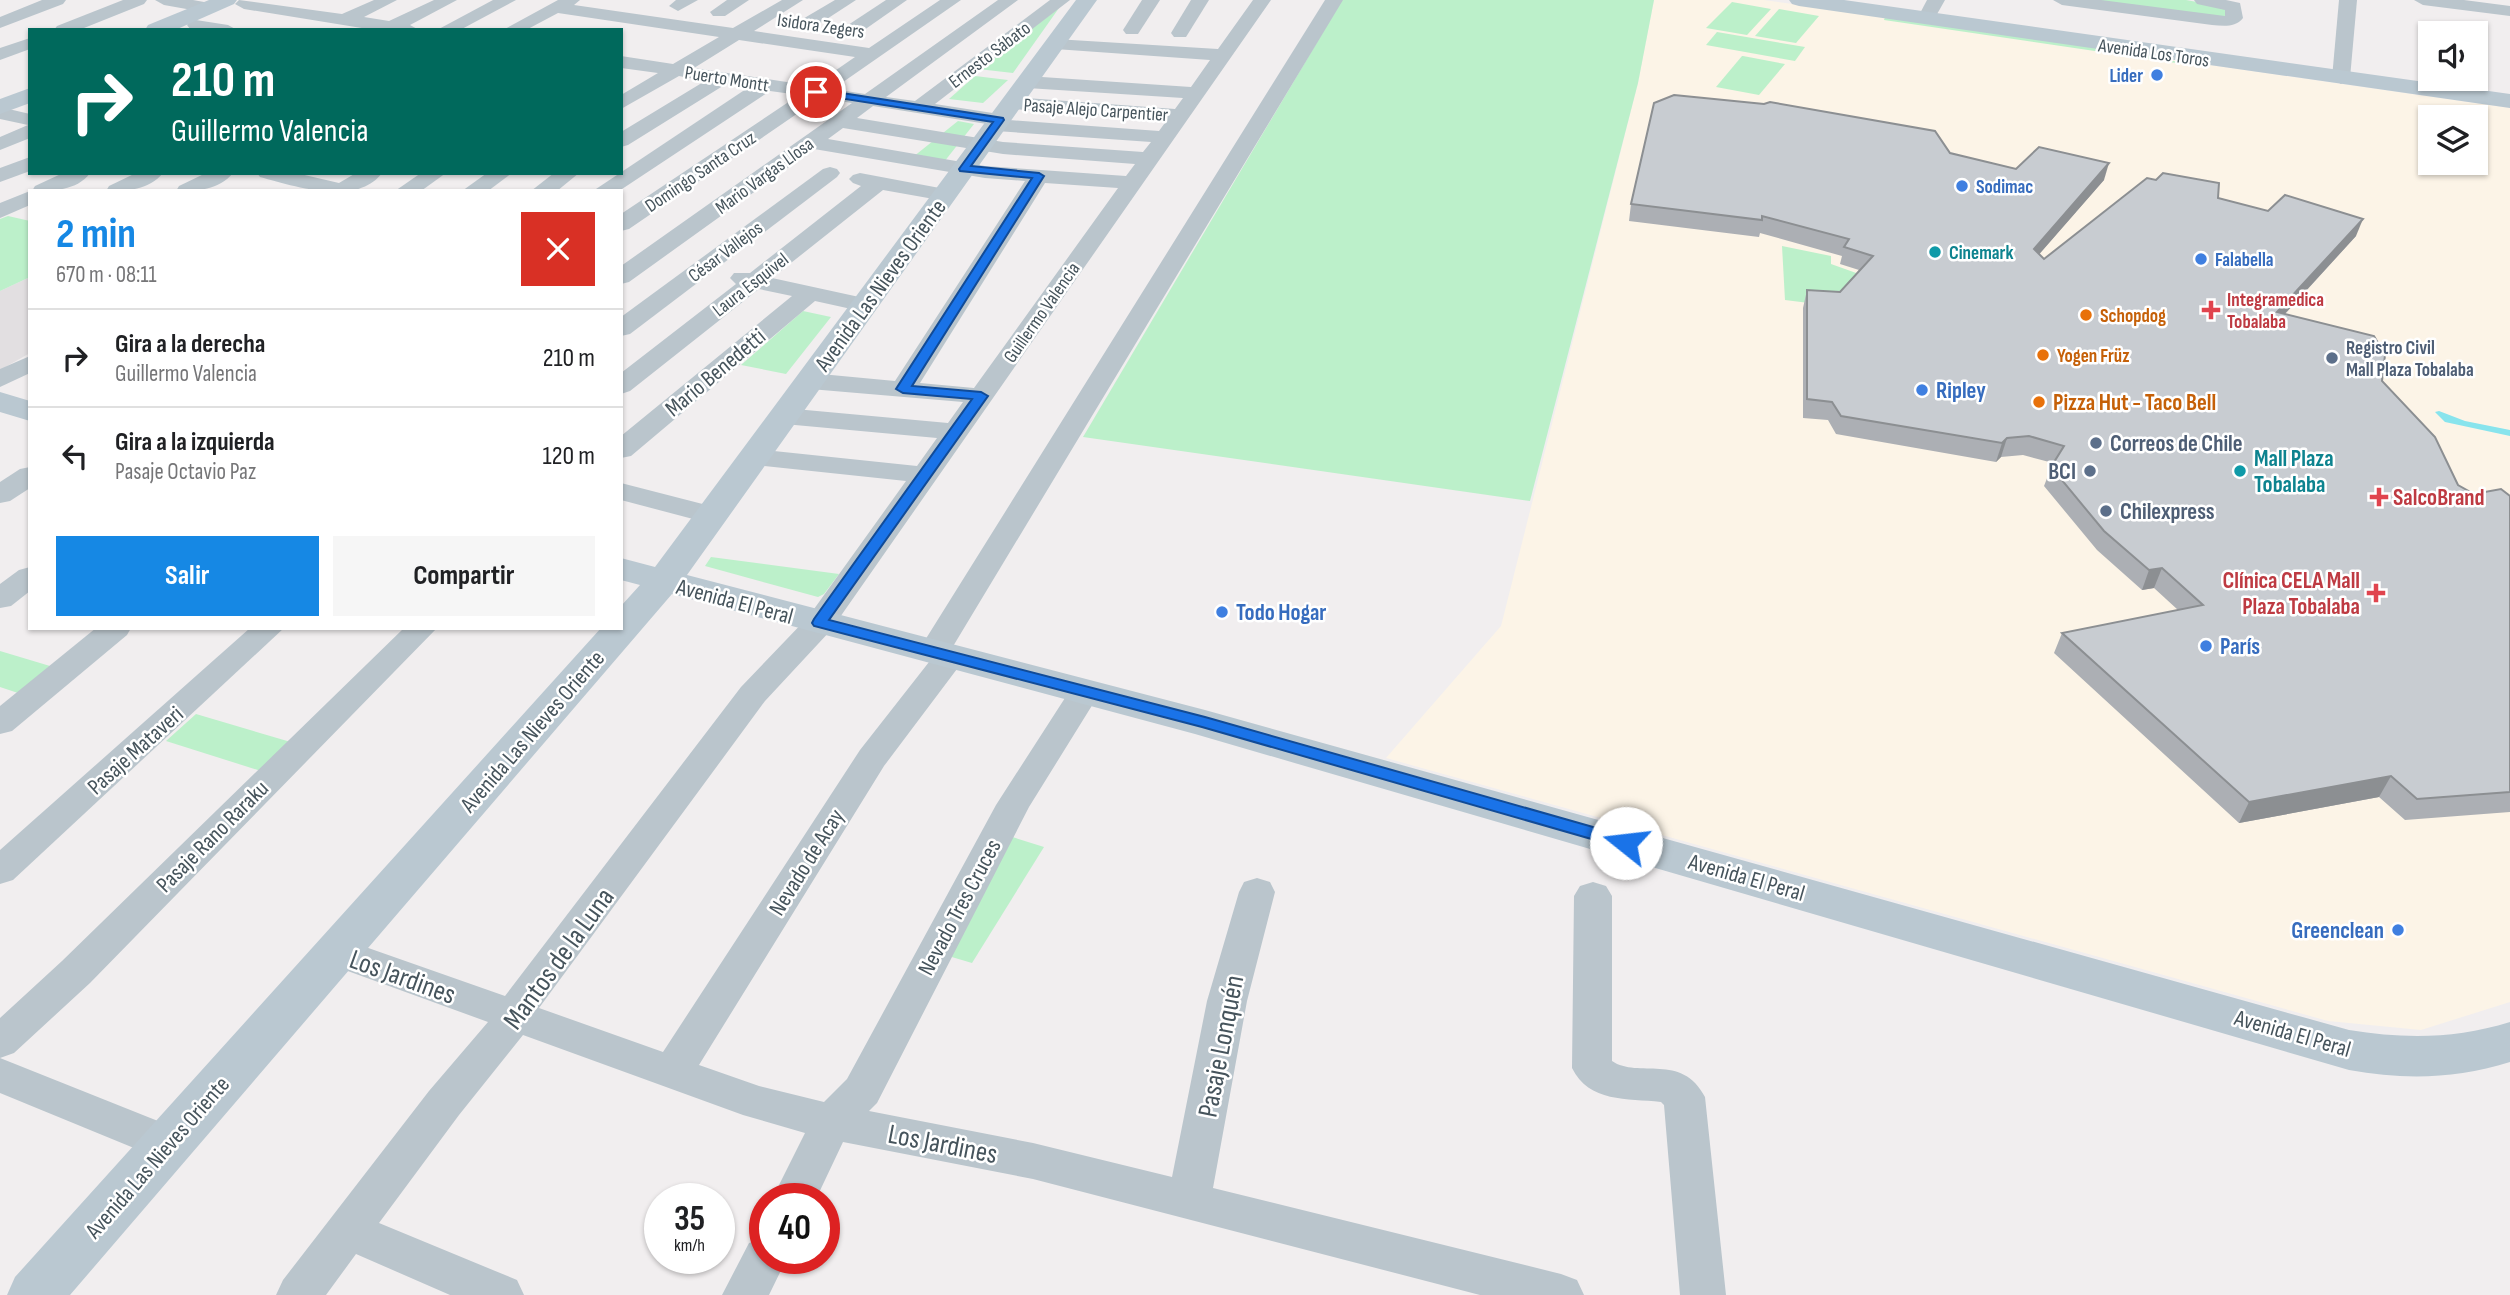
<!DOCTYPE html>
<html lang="es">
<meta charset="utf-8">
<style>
:root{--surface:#fff;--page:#f6f6f6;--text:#202124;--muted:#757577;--line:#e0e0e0;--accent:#1688e4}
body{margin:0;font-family:"Sofia Sans Condensed",sans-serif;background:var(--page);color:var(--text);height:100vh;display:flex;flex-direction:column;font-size:26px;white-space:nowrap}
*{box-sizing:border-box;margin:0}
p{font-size:23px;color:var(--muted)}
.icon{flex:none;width:38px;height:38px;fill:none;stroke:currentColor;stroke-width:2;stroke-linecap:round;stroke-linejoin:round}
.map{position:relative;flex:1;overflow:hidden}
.panel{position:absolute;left:28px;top:189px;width:595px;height:441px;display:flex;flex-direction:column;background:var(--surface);border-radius:0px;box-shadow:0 2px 5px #0004}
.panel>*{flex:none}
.hud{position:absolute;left:28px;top:28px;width:595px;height:147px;border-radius:0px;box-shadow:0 2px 5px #0004;background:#00695c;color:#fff;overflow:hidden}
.fabs{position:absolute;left:2418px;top:21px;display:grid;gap:14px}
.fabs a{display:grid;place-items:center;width:70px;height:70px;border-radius:0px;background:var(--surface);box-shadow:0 2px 5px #0004;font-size:35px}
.speed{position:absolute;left:644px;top:1183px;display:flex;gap:14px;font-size:35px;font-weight:700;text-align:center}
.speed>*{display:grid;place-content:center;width:91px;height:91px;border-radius:50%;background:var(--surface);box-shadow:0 2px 5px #0004;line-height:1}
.speed small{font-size:18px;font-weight:400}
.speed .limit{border:10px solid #d22;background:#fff;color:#111}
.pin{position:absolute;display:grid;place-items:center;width:60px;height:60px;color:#fff;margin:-30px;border:4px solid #fff;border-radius:50%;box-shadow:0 2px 7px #0007}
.me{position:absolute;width:77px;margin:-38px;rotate:286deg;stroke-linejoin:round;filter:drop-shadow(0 0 5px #0008)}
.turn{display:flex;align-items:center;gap:24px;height:147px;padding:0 28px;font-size:32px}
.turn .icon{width:91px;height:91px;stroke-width:2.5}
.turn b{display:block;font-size:49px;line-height:60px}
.round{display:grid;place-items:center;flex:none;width:74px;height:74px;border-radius:0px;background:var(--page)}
.overview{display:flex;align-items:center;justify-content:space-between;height:119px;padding:0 28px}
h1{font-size:42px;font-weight:700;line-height:52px;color:var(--accent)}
.action{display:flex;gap:14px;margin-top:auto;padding:14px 28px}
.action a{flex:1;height:80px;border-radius:0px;background:var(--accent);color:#fff;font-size:28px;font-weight:700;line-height:80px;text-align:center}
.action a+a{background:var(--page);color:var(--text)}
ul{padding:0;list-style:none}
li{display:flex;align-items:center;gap:21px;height:98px;padding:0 28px;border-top:2px solid var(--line)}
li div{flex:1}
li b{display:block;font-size:26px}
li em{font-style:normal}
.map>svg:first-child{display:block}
.commercial{fill:#fcf4e7;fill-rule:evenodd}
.education{fill:#e2dfe1}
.green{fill:#bcf0ca}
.water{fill:#88e4ed}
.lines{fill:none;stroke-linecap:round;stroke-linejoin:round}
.street{fill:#bac5cc;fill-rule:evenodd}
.secondary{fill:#bac8d1;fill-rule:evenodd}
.wall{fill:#acafb4}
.shaded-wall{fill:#8c8f92}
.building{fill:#c8ccd1;stroke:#8c8f92;stroke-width:2}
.route{fill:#1a73e8;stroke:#114b97;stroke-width:2}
.shop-dot{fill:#3f7fe0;stroke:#fff;stroke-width:2.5}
.culture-dot{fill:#0f9aa8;stroke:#fff;stroke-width:2.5}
.health-dot{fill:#e0444e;stroke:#fff;stroke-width:2.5}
.food-dot{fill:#e8710a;stroke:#fff;stroke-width:2.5}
.service-dot{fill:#5c6f8a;stroke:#fff;stroke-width:2.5}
.labels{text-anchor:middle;stroke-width:5;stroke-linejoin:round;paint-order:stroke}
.far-street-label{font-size:19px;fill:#46545c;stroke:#fff}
.far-shop-label{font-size:19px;font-weight:bold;fill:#366cbe;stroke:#fff;text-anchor:start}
.far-culture-label{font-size:19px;font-weight:bold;fill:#0d838f;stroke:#fff;text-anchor:start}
.far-health-label{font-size:19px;font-weight:bold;fill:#be3a42;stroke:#fff;text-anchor:start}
.far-food-label{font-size:19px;font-weight:bold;fill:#c56008;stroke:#fff;text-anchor:start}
.far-service-label{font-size:19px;font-weight:bold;fill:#4e5e75;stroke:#fff;text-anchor:start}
.street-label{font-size:23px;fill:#46545c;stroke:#fff}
.shop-label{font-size:23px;font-weight:bold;fill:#366cbe;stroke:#fff;text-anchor:start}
.food-label{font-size:23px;font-weight:bold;fill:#c56008;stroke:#fff;text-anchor:start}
.service-label{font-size:23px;font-weight:bold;fill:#4e5e75;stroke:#fff;text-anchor:start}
.culture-label{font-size:23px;font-weight:bold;fill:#0d838f;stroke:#fff;text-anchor:start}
.health-label{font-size:23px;font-weight:bold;fill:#be3a42;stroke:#fff;text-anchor:start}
.near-street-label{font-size:28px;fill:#46545c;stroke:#fff}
</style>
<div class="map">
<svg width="2510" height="1295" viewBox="0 0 2510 1295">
<rect width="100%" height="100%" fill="#f1eeef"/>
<path class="commercial" d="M1654,0h110l445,62 1,3 300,43v894l-89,28 -93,-9 -942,-263 115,-132 137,-543zM2431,117h45v46h-45z"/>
<polygon class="education" points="30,277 30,353 0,370 0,291"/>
<g class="green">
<polygon points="1342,0 1654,0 1638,83 1530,501 1083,437"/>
<polygon points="2071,0 2186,0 2230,8 2224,19"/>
<polygon points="1732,2 1771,9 1747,35 1706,28"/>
<polygon points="1059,8 1013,73 978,69"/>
<polygon points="1779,9 1819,16 1796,43 1755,36"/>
<polygon points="1885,17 2155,55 2183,64 1884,20"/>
<polygon points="1717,32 1805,47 1795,61 1706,45"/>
<polygon points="1742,56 1743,56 1785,64 1759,95 1716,87"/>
<polygon points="975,76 1008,80 983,103 949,99"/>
<polygon points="958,121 974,124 944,162 913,157"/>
<polygon points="8,216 30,221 30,277 0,291 0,219"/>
<polygon points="1782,246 1831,256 1831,264 1859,274 1833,306 1785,300"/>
<polygon points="803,311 831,317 786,374 741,365"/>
<polygon points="711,557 839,574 824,594 818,597 705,566"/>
<polygon points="0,651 50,666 18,693 0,687"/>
<polygon points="196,714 294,743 264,772 166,741"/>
<polygon points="1006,835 1044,847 972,963 945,955"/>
</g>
<polygon class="water" points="2439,411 2465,421 2510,430 2510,436 2445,422 2435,412"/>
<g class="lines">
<g class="street">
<polygon points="42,0 66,0 63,4 0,28 0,17"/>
<polygon points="123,0 147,0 144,4 79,30 54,30 57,26"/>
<polygon points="155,0 193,0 215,4 218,8 209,13 164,5"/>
<polygon points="239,0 342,14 374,0 397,0 364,17 389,21 434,0 457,0 410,25 419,30 374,30 244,9 235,4"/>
<polygon points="493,0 516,0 460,30 437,30"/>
<path d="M558,0h22l-6,5 159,23 49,-28h21l-49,31 115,17 71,-48h21l-128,89 32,5 133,-94h20l-132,97 29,4 135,-101h20l-135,104 64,10 10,6 150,11 8,-11 -155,-11 -10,-6 10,-6 163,12 8,-11 -156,-10 -9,-6 9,-6 164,11 19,-27 -155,-11 -9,-5 9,-5 163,10 35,-49h18l-440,630 -66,71 -226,307 124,44 197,-302 69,-88 -7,-2 -5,-7 408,-653h18l-391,648 9,2 5,7 -82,109 -185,299 60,21 65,16 23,-23 149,-274 78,-121 11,-4 11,4 5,7 -72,116 -152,296 -8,8 164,32 139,34 35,-176 32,-109 5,-10 13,-4 13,4 5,10 -28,109 -34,187 348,86 16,6 7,15h-104l-447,-116 -190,-37 -27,57h-44l33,-66 -62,-18 -220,-80 -64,80 -80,108 138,57 7,15h-74l-94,-41 -30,41h-50l7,-15 146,-189 59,-69 -165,-60 -5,-10 5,-10 14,-5 168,59 236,-309 68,-71 97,-135 -152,-16 -10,-2 -4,-6 4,-6 10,-2 163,17 20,-28 -153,-14 -9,-2 -4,-6 4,-6 9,-2 164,15 15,-21 -153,-13 -9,-3 -4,-5 4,-5 9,-3 85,8 130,-200 -40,-3 -171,-29 -185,133 -8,2v-18l231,-163 -32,-5 -191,131 -8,2v-17l178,-119 -29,-4 -151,100h-26l156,-104 -23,-3 -98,61 -7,2v-15l84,-51 -26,-5 -58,33v-14l37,-22 -37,-5v-12l52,8 46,-27 -161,-24 -32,17h-23zM739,40l116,17 -42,29 -119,-18zM873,106l114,18 2,5 7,2 155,11 -8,10 -140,-10 -146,-24zM843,128l160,26 132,10 -9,12 -141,-10 -157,-27zM1045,183l73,5 -144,200 -54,-5z"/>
<polygon points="676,0 698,0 678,11 669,6"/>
<polygon points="727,0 749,0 725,16 713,16 710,12"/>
<polygon points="835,0 856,0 813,28 801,28 798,24 801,20"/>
<polygon points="886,0 907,0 857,35 845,35 842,31 845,27"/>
<polygon points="1142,0 1160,0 1138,34 1126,34 1123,30"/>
<polygon points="1191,0 1209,0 1186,37 1174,37 1171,33"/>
<polygon points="1927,0 1945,0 1932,23 1926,24 1917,19"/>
<path d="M2053,0h48l124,16v-6l-28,-6 -3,-4h32l14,3 3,15c-8,10 -20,8 -31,7l-150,-20z"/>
<polygon points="2339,0 2357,0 2350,78 2341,84 2332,78"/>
<polygon points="2414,0 2464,0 2510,6 2510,16 2423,5"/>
<polygon points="196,20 228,25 237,30 190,29 187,25 190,21"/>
<polygon points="30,38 30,49 0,60 0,48"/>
<polygon points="0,107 30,114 30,138 0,150 0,137 28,125 0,119"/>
<polygon points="30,157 30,171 0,182 0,168"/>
<polygon points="830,167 837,169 840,173 837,177 630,334 621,336 621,317 823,169"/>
<path d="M63,173h27c-13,18 -38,18 -58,18l3,-5z"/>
<path d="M136,173h27c-14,17 -36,18 -57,18l3,-5z"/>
<path d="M206,173h27c-14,17 -36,18 -57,18l3,-5z"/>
<path d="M257,173h39l43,10 17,-10h26c-25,34 -89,13 -122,4z"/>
<polygon points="421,173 446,173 421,191 395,191"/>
<polygon points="487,173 512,173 488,191 462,191"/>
<polygon points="554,173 579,173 557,191 531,191"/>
<polygon points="860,173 945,189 953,190 956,195 953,200 945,201 883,190 772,278 873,300 877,305 873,310 865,312 815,301 631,456 621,458 621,436 792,296 759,289 630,391 621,394 621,373 736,284 730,278 734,273 750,273 861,186 853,183 849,179 853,175"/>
<polygon points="30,191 30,205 0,218 0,203"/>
<polygon points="30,356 30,373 0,387 0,369"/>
<polygon points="30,467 30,488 10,501 0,503 0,482 20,469"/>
<polygon points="621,483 722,509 726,515 722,521 712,524 621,500"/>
<polygon points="30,567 30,591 11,606 0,608 0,584 19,570"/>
<polygon points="96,628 131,628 127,635 12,731 0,734 0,706"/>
<polygon points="250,628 284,628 13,880 0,884 0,850"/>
<polygon points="404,628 437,628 90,983 14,1053 0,1058 0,1018 62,961"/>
<path d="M1593,882l13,4 6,10v165c26,18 70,-9 93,36l21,198h-46l-16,-190 -3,-3c-34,-4 -72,1 -89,-34l2,-172 6,-10z"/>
<polygon points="0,1058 183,1131 189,1144 183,1157 168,1162 0,1093"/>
<polygon points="765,1237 765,1258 787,1258 769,1295 722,1295 749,1243"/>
</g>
<g class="secondary">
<polygon points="209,0 237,0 234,4 175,30 145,30 148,25"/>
<path d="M1076,0h21l-410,575 518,135 1144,320c56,9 106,9 161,-8v40c-55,17 -105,18 -161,8l-1154,-336 -523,-140 -602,701h-63l8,-18 586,-649h20v-22l19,-21 -19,-5v-22l34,9z"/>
<polygon points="1789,0 1844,0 2510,94 2510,108 1799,6 1792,4"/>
<polygon points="30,88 30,103 0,114 0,99"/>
<polygon points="0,392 30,401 30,421 0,412"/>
</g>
</g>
<polygon class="wall" points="1950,153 2016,169 2104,180 2039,254 2044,259 2218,198 2356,236 2285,314 2382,381 2458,485 2474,494 2510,496 2510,812 2405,820 2379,797 2239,823 2054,653 2062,633 2178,610 2154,588 2142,590 2097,550 2044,486 2053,463 2023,455 2001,457 1996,462 1836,434 1828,420 1803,418 1803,308 1807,290 1840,292 1859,270 1840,264 1842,256 1760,233 1759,237 1629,221 1631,204"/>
<g class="shaded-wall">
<polygon points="2109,163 2104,180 2029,266 2034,249"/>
<polygon points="2363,219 2356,236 2270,330 2277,312"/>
<polygon points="2007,438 2001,457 1996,462 2002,443"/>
<polygon points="2162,568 2154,588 2142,590 2149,570"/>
<polygon points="2391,776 2379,797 2239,823 2249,802"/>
</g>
<polygon class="building" points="1674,95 1764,104 1770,102 1935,131 1950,153 2016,169 2039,147 2109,163 2034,249 2044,259 2147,178 2156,180 2163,173 2219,183 2218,198 2268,211 2285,195 2363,219 2277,312 2374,336 2385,355 2382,381 2435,437 2458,485 2474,494 2501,489 2510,496 2510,792 2417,799 2391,776 2249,802 2062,633 2203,605 2162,568 2149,570 2104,531 2051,467 2064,446 2029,436 2007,438 2002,443 1841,416 1832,402 1807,399 1807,290 1840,292 1873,256 1844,247 1849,239 1762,216 1762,220 1631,204 1654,103"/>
<polygon class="route" points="816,89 1003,118 1004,120 971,166 1039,173 1044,176 912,386 981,392 988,396 829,620 1205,717 1632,838 1635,843 1632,848 1626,849 1202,727 814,626 812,623 814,619 972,399 903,393 896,389 1032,178 960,171 959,169 993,122 813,94 813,90"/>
<g class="shop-dot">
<circle cx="2157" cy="75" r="7"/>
<circle cx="1962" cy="186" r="7"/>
<circle cx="2201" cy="259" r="7"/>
<circle cx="1922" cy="390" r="7"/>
<circle cx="1222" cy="612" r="7"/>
<circle cx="2206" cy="646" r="7"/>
<circle cx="2398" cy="930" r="7"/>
</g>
<g class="culture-dot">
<circle cx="1935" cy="252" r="7"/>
<circle cx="2240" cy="471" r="7"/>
</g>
<g class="health-dot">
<path d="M2207.5 299.5h7v7h7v7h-7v7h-7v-7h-7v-7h7z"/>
<path d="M2375.5 486.5h7v7h7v7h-7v7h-7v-7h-7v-7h7z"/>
<path d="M2372.5 582.5h7v7h7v7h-7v7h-7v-7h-7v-7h7z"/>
</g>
<g class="food-dot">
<circle cx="2086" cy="315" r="7"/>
<circle cx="2043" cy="355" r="7"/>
<circle cx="2039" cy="402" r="7"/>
</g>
<g class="service-dot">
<circle cx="2332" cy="358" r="7"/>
<circle cx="2096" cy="443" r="7"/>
<circle cx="2090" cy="471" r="7"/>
<circle cx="2106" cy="511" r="7"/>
</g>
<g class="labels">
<g class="far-street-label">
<text transform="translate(821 25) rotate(8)" y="7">Isidora Zegers</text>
<text transform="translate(2154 52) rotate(8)" y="7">Avenida Los Toros</text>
<text transform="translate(989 54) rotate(-37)" y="7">Ernesto Sábato</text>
<text transform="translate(727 78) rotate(9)" y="7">Puerto Montt</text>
<text transform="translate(1096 109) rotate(4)" y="7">Pasaje Alejo Carpentier</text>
<text transform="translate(700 171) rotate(-34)" y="7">Domingo Santa Cruz</text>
<text transform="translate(764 175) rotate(-36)" y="7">Mario Vargas Llosa</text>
<text transform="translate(725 251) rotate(-37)" y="7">César Vallejos</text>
<text transform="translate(750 284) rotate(-38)" y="7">Laura Esquivel</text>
<text transform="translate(1041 312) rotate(-55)" y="7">Guillermo Valencia</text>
</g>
<g class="far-shop-label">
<text x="2143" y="82" text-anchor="end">Lider</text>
<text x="1976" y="193">Sodimac</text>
<text x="2215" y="266">Falabella</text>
</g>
<g class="far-culture-label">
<text x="1949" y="259">Cinemark</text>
</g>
<g class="far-health-label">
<text x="2227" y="306">Integramedica<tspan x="2227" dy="22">Tobalaba</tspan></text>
</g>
<g class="far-food-label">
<text x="2100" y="322">Schopdog</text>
<text x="2057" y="362">Yogen Früz</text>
</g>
<g class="far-service-label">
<text x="2346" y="354">Registro Civil<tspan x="2346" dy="22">Mall Plaza Tobalaba</tspan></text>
</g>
<g class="street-label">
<text transform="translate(880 285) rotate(-54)" y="8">Avenida Las Nieves Oriente</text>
<text transform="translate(715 372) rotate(-40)" y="8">Mario Benedetti</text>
<text transform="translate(735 601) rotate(15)" y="8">Avenida El Peral</text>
<text transform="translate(532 731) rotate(-49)" y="8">Avenida Las Nieves Oriente</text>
<text transform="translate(135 750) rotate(-42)" y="8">Pasaje Mataveri</text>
<text transform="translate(212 836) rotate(-45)" y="8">Pasaje Rano Raraku</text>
<text transform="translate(806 862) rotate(-58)" y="8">Nevado de Acay</text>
<text transform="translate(1747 877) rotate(16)" y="8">Avenida El Peral</text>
<text transform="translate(959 907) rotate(-62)" y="8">Nevado Tres Cruces</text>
<text transform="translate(2293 1033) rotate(16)" y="8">Avenida El Peral</text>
<text transform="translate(157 1157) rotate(-49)" y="8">Avenida Las Nieves Oriente</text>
</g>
<g class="shop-label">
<text x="1936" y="398">Ripley</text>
<text x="1236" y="620">Todo Hogar</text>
<text x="2220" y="654">París</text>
<text x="2384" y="938" text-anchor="end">Greenclean</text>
</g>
<g class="food-label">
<text x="2053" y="410">Pizza Hut - Taco Bell</text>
</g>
<g class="service-label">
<text x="2110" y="451">Correos de Chile</text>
<text x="2076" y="479" text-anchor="end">BCI</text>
<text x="2120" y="519">Chilexpress</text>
</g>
<g class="culture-label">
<text x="2254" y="466">Mall Plaza<tspan x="2254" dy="26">Tobalaba</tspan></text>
</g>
<g class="health-label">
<text x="2393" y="505">SalcoBrand</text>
<text x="2360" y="588" text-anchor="end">Clínica CELA Mall<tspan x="2360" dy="26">Plaza Tobalaba</tspan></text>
</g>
<g class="near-street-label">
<text transform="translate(558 958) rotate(-54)" y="10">Mantos de la Luna</text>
<text transform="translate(403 976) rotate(20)" y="10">Los Jardines</text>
<text transform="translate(1220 1046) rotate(-79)" y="10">Pasaje Lonquén</text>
<text transform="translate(943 1143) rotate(11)" y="10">Los Jardines</text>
</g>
</g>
</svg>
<div class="fabs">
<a><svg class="icon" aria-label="sound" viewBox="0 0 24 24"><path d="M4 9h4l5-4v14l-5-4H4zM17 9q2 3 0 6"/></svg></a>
<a><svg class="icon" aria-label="layers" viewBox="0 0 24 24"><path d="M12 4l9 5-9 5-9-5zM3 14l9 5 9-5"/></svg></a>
</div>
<div class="speed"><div>35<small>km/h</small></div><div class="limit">40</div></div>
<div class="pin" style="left:816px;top:92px;background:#d93025"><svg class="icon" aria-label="arrive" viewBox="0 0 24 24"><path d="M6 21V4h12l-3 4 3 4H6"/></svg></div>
<svg class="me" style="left:1626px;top:843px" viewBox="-20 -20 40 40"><circle r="19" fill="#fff"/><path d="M0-13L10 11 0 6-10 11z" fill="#1a73e8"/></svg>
<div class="hud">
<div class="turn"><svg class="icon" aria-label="right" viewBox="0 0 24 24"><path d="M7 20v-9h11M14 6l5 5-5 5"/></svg><div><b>210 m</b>Guillermo Valencia</div></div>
</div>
<section class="panel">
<div class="overview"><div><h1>2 min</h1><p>670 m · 08:11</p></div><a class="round" style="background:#d93025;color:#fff"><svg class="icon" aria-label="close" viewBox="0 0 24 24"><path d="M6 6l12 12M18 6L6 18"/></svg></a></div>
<ul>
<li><svg class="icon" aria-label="right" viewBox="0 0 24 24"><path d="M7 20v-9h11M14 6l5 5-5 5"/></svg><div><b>Gira a la derecha</b><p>Guillermo Valencia</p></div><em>210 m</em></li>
<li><svg class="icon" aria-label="left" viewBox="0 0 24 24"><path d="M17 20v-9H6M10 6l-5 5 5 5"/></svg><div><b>Gira a la izquierda</b><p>Pasaje Octavio Paz</p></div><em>120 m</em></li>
</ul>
<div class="action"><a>Salir</a><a>Compartir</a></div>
</section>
</div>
